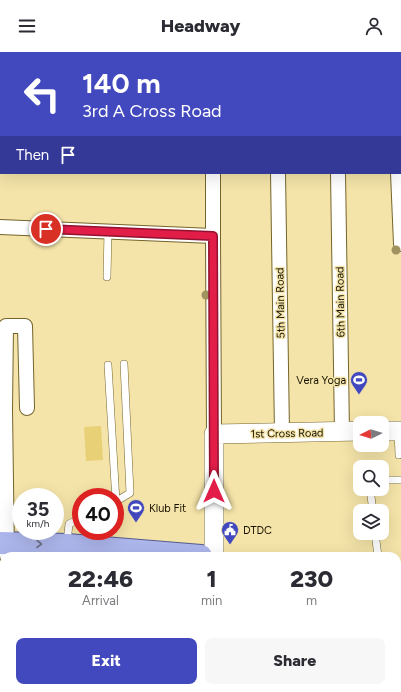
<!DOCTYPE html>
<style>
:root{--surface:#fff;--page:#f7f7f7;--text:#2b2b33;--muted:#7c7c81;--accent:#4248bd}
body{margin:0;font-family:Figtree,sans-serif;background:var(--page);color:var(--text);height:100vh;display:flex;flex-direction:column;font-size:15px;white-space:nowrap}
*{box-sizing:border-box;margin:0}
p{font-size:13px;color:var(--muted)}
.icon{flex:none;width:22px;height:22px;fill:none;stroke:currentColor;stroke-width:2;stroke-linecap:round;stroke-linejoin:round}
.map{position:relative;flex:1;overflow:hidden}
.side{position:absolute;left:0px;top:500px;width:401px;height:140px;display:flex;flex-direction:column;background:var(--surface);border-radius:12px 12px 0 0;box-shadow:0 4px 16px #0002}
.side>*{flex:none}
.top-card{position:absolute;left:0px;top:0px;width:401px;height:122px;box-shadow:0 4px 16px #0002;background:#4248bd;color:#fff;overflow:hidden}
.needle{width:26px;rotate:265deg}
.controls{position:absolute;left:353px;top:364px;display:grid;gap:8px}
.controls a{display:grid;place-items:center;width:36px;height:36px;border-radius:8px;background:var(--surface);box-shadow:0 4px 16px #0002;font-size:20px}
.speed{position:absolute;left:12px;top:436px;display:flex;gap:8px;font-size:20px;font-weight:700;text-align:center}
.speed>*{display:grid;place-content:center;width:52px;height:52px;border-radius:50%;background:var(--surface);box-shadow:0 4px 16px #0002;line-height:1}
.speed small{font-size:10px;font-weight:400}
.speed .limit{border:6px solid #d22;background:#fff;color:#111}
.pin{position:absolute;display:grid;place-items:center;width:34px;height:34px;color:#fff;margin:-17px;border:2px solid #fff;border-radius:50%;box-shadow:0 1px 4px #0007}
.me{position:absolute;width:44px;margin:-22px;rotate:0deg;stroke-linejoin:round;filter:drop-shadow(0 0 3px #0008)}
.turn{display:flex;align-items:center;gap:14px;height:84px;padding:0 16px;font-size:18px}
.turn .icon{width:52px;height:52px;stroke-width:2.5}
.turn b{display:block;font-size:28px;line-height:34px}
.then{display:flex;align-items:center;height:38px;padding:0 16px;background:#0003;gap:8px;font-size:15px}
.eta{display:flex;justify-content:space-evenly;align-items:center;height:68px;text-align:center}
.eta b{font-size:24px;font-weight:800;line-height:28px}
.cta{display:flex;gap:8px;margin-top:auto;padding:8px 16px}
.cta a{flex:1;height:46px;border-radius:8px;background:var(--accent);color:#fff;font-size:16px;font-weight:800;line-height:46px;text-align:center}
.cta a+a{background:var(--page);color:var(--text)}
header{display:flex;justify-content:space-between;align-items:center;height:52px;padding:0 16px;background:var(--surface);font-size:18px;font-weight:800}
.map>svg:first-child{display:block}
.green{fill:#e8d077}
.lines{fill:none;stroke-linecap:round;stroke-linejoin:round}
.lane-casing{stroke:#74652d;stroke-width:8}
.street-casing{stroke:#74652d;stroke-width:16}
.secondary-casing{stroke:#74652d;stroke-width:20}
.primary-casing{stroke:#555c90;stroke-width:24}
.lane{stroke:#fff;stroke-width:7}
.street{stroke:#fff;stroke-width:14}
.secondary{stroke:#fff;stroke-width:19}
.primary{stroke:#adb6eb;stroke-width:22}
.tree{fill:#a1935f}
.oneway{stroke:#6a6c81}
.route-casing{stroke:#92132f;stroke-width:10}
.route{stroke:#e11d48;stroke-width:7}
.labels{text-anchor:middle;stroke-width:3;stroke-linejoin:round;paint-order:stroke}
.street-label{font-size:11px;fill:#171100;stroke:#f4e4a9}
.poi-label{font-size:11px;fill:#171100;stroke:#f4e4a9;text-anchor:start}
</style>
<header><svg class="icon" aria-label="menu" viewBox="0 0 24 24"><path d="M4 6h16M4 12h16M4 18h16"/></svg>Headway<svg class="icon" aria-label="person" viewBox="0 0 24 24"><circle cx="12" cy="8" r="4"/><path d="M4 21q1-7 8-7t8 7"/></svg></header>
<div class="map">
<svg width="401" height="640" viewBox="0 0 401 640">
<rect width="100%" height="100%" fill="#f4e4a9"/>
<polygon class="green" points="101,374 103,408 86,409 84,375"/>
<g class="lines">
<defs>
<g id="lane">
<polyline points="107,225 108,179"/>
<polyline points="108,313 116,450"/>
<polyline points="398,379 399,403"/>
<polyline points="382,428 401,428"/>
<polyline points="370,437 373,459"/>
<polyline points="115,450 130,441 124,312"/>
<polyline points="375,481 378,504"/>
<polyline points="67,490 69,472 81,466"/>
<polyline points="397,514 401,515"/>
<polyline points="401,587 399,599 401,614"/>
</g>
<g id="street">
<polyline points="213,0 213,1"/>
<polyline points="394,0 394,1"/>
<polyline points="2,1 2,0"/>
<polyline points="64,1 64,0"/>
<polyline points="133,1 133,0"/>
<polyline points="400,95 401,95"/>
<polyline points="0,97 1,47"/>
<polyline points="213,121 213,184 214,382"/>
<polyline points="278,121 282,381"/>
<polyline points="338,121 342,380"/>
<polyline points="398,121 401,192"/>
<polyline points="0,175 213,184"/>
<polyline points="7,504 5,357 6,274 25,274 27,356"/>
<polyline points="32,636 33,640"/>
<polyline points="105,636 106,640"/>
<polyline points="188,636 189,640"/>
<polyline points="279,636 280,640"/>
<polyline points="354,636 355,640"/>
</g>
<g id="secondary">
<polyline points="382,379 401,379"/>
<polyline points="214,504 214,382 360,379"/>
</g>
<g id="primary">
<polyline points="0,491 67,493 201,504"/>
<polyline points="397,542 401,543"/>
<polyline points="397,560 401,561"/>
</g>
</defs>
<use href="#lane" class="lane-casing"/>
<use href="#street" class="street-casing"/>
<use href="#secondary" class="secondary-casing"/>
<use href="#primary" class="primary-casing"/>
<use href="#lane" class="lane"/>
<use href="#street" class="street"/>
<use href="#secondary" class="secondary"/>
<use href="#primary" class="primary"/>
</g>
<g class="tree">
<circle cx="396" cy="198" r="4.5"/>
<circle cx="206" cy="243" r="4.5"/>
</g>
<defs><path id="oneway-chevron" d="M-2-3.5L2.5 0L-2 3.5" fill="none" stroke-width="1.6" stroke-linecap="round" stroke-linejoin="round"/></defs>
<use class="oneway" href="#oneway-chevron" transform="translate(39 492) rotate(1)"/>
<g class="lines">
<defs>
<polyline id="route" points="46,177 213,184 214,439"/>
</defs>
<use href="#route" class="route-casing"/>
<use href="#route" class="route"/>
</g>
<defs>
<symbol id="stadium-pin" viewBox="-11 -11 22 30"><path d="M0 17L-7.5 6A9.5 9.5 0 1 1 7.5 6Z" fill="#4248bd" stroke="#f4e4a9"/><path d="M0-5a6.5 5 0 1 0 0 10a6.5 5 0 1 0 0-10ZM-3.5-1.8h7v3.6h-7Z" fill="#fff"/></symbol>
<symbol id="civic-pin" viewBox="-11 -11 22 30"><path d="M0 17L-7.5 6A9.5 9.5 0 1 1 7.5 6Z" fill="#4248bd" stroke="#f4e4a9"/><path d="M-.6-6.5H3V-4.5H.6V-3L4-1V1h2V6H-6V1h2V-1L-.6-3ZM-1.2 2.5V6h2.4V2.5Z" fill="#fff"/></symbol>
</defs>
<g fill-rule="evenodd">
<use href="#stadium-pin" x="349" y="318" width="20" height="27"/>
<use href="#stadium-pin" x="126" y="446" width="20" height="27"/>
<use href="#civic-pin" x="220" y="468" width="20" height="27"/>
</g>
<g class="labels">
<g class="street-label">
<text transform="translate(340 250) rotate(-91)" y="4">6th Main Road</text>
<text transform="translate(280 251) rotate(-91)" y="4">5th Main Road</text>
<text transform="translate(287 381) rotate(-1)" y="4">1st Cross Road</text>
</g>
<g class="poi-label">
<text x="346" y="332" text-anchor="end">Vera Yoga</text>
<text x="149" y="460">Klub Fit</text>
<text x="243" y="482">DTDC</text>
</g>
</g>
</svg>
<div class="controls">
<a><svg class="needle" viewBox="-14 -14 28 28"><path d="M0-13l5 13h-10z" fill="#e53935"/><path d="M0 13l5-13h-10z" fill="#7c7c81"/></svg></a>
<a><svg class="icon" aria-label="search" viewBox="0 0 24 24"><circle cx="10" cy="10" r="6"/><path d="M15 15l6 6"/></svg></a>
<a><svg class="icon" aria-label="layers" viewBox="0 0 24 24"><path d="M12 4l9 5-9 5-9-5zM3 14l9 5 9-5"/></svg></a>
</div>
<div class="speed"><div>35<small>km/h</small></div><div class="limit">40</div></div>
<div class="pin" style="left:46px;top:177px;background:#d93025"><svg class="icon" aria-label="arrive" viewBox="0 0 24 24"><path d="M6 21V4h12l-3 4 3 4H6"/></svg></div>
<svg class="me" style="left:214px;top:439px" viewBox="-20 -20 40 40"><path d="M0-17L14 15 0 8-14 15z" fill="#e11d48" stroke="#fff" stroke-width="4"/></svg>
<div class="top-card">
<div class="turn"><svg class="icon" aria-label="left" viewBox="0 0 24 24"><path d="M17 20v-9H6M10 6l-5 5 5 5"/></svg><div><b>140 m</b>3rd A Cross Road</div></div>
<div class="then">Then<svg class="icon" aria-label="arrive" viewBox="0 0 24 24"><path d="M6 21V4h12l-3 4 3 4H6"/></svg></div>
</div>
<section class="side">
<div class="eta">
<div><b>22:46</b><p>Arrival</p></div>
<div><b>1</b><p>min</p></div>
<div><b>230</b><p>m</p></div>
</div>
<div class="cta"><a>Exit</a><a>Share</a></div>
</section>
</div>
